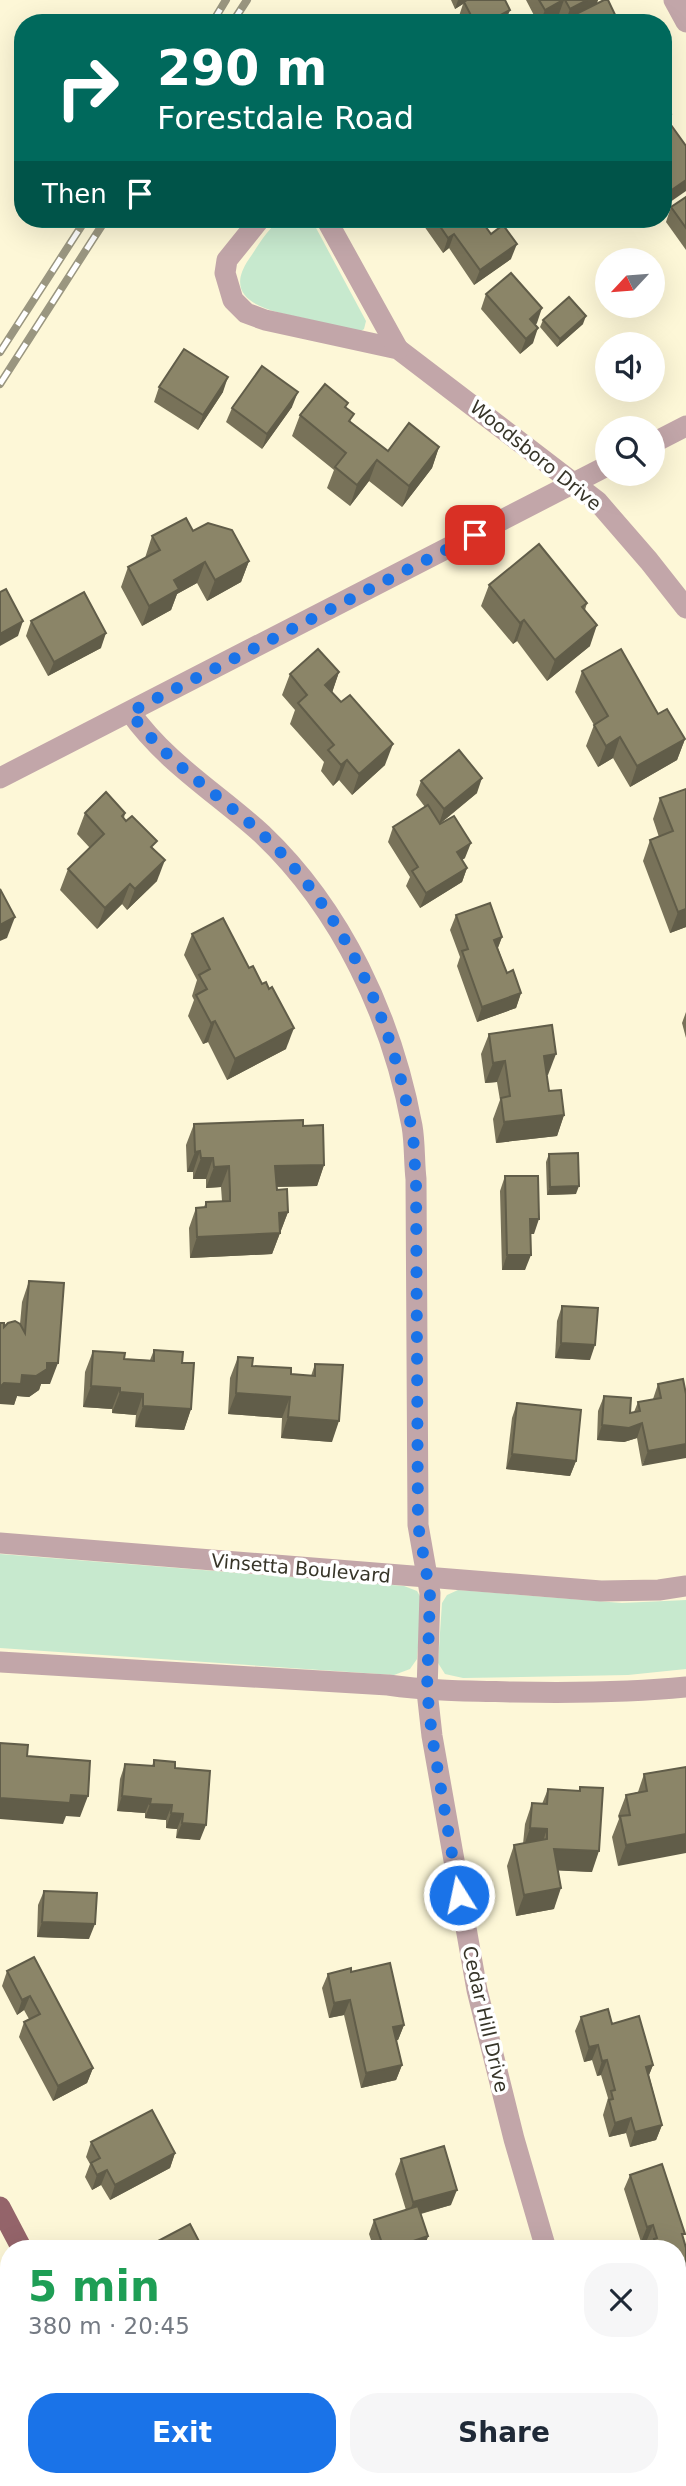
<!DOCTYPE html>
<meta charset="utf-8">
<style>
:root{--surface:#fff;--page:#f6f6f7;--text:#1f2937;--muted:#747a83;--accent:#1a73e8}
body{margin:0;font-family:"DejaVu Sans",sans-serif;background:var(--page);color:var(--text);height:100vh;display:flex;flex-direction:column;font-size:26px;white-space:nowrap}
*{box-sizing:border-box;margin:0}
p{font-size:23px;color:var(--muted)}
.icon{flex:none;width:38px;height:38px;fill:none;stroke:currentColor;stroke-width:2;stroke-linecap:round;stroke-linejoin:round}
.map{position:relative;flex:1;overflow:hidden}
.drawer{position:absolute;left:0px;top:2240px;width:686px;height:247px;display:flex;flex-direction:column;background:var(--surface);border-radius:28px 28px 0 0;box-shadow:0 7px 28px #0002}
.drawer>*{flex:none}
.top-card{position:absolute;left:14px;top:14px;width:658px;height:214px;border-radius:28px;box-shadow:0 7px 28px #0002;background:#00695c;color:#fff;overflow:hidden}
.needle{width:46px;rotate:244deg}
.tools{position:absolute;left:595px;top:248px;display:grid;gap:14px}
.tools a{display:grid;place-items:center;width:70px;height:70px;border-radius:50%;background:var(--surface);box-shadow:0 7px 28px #0002;font-size:35px}
.pin{position:absolute;display:grid;place-items:center;width:60px;height:60px;color:#fff;margin:-30px;border-radius:14px;box-shadow:0 4px 10px #0006}
.me{position:absolute;width:77px;margin:-38px;rotate:350deg;stroke-linejoin:round;filter:drop-shadow(0 0 5px #0008)}
.turn{display:flex;align-items:center;gap:24px;height:147px;padding:0 28px;font-size:32px}
.turn .icon{width:91px;height:91px;stroke-width:2.5}
.turn b{display:block;font-size:49px;line-height:60px}
.then{display:flex;align-items:center;height:66px;padding:0 28px;background:#0003;gap:14px;font-size:26px}
.round{display:grid;place-items:center;flex:none;width:74px;height:74px;border-radius:28px;background:var(--page)}
.summary{display:flex;align-items:center;justify-content:space-between;height:119px;padding:0 28px}
h1{font-size:42px;font-weight:700;line-height:52px;color:#1e9e55}
.primary-button{display:flex;gap:14px;margin-top:auto;padding:14px 28px}
.primary-button a{flex:1;height:80px;border-radius:28px;background:var(--accent);color:#fff;font-size:28px;font-weight:700;line-height:80px;text-align:center}
.primary-button a+a{background:var(--page);color:var(--text)}
.map>svg:first-child{display:block}
.green{fill:#c7e9ce}
.lines{fill:none;stroke-linecap:round;stroke-linejoin:round}
.minor{stroke:#c2a6a9;stroke-width:21}
.major{stroke:#94646a;stroke-width:21}
.rail-casing{stroke:#9a9680;stroke-width:8}
.rail{stroke:#fff;stroke-width:5;stroke-dasharray:16;stroke-linecap:butt}
.wall{fill:#787259}
.shaded-wall{fill:#615d49}
.building{fill:#8b8568;stroke:#615d49;stroke-width:2}
.route{stroke:#1a73e8;stroke-width:12;stroke-dasharray:0 21.6}
.labels{text-anchor:middle;stroke-width:7;stroke-linejoin:round;paint-order:stroke}
.street-label{font-size:19px;fill:#373529;stroke:#fff}
</style>
<div class="map">
<svg width="686" height="2486" viewBox="0 0 686 2486">
<rect width="100%" height="100%" fill="#fdf7d7"/>
<g class="green">
<path d="M284,219h19l12,7 51,95 -2,8 -3,2c-20,-4 -39,-8 -58,-13 -31,-7 -84,-15 -54,-59 10,-14 19,-33 35,-40z"/>
<polygon points="0,1554 404,1586 417,1591 422,1600 417,1659 410,1669 394,1675 0,1648"/>
<polygon points="458,1590 622,1603 686,1600 686,1669 628,1675 463,1678 445,1674 438,1663 442,1603 447,1595"/>
</g>
<g class="lines">
<g class="minor">
<polyline points="674,0 686,22"/>
<polyline points="260,219 227,260 225,273 233,300 246,313 265,320 398,349 597,501 649,561 686,608"/>
<polyline points="326,219 398,349"/>
<polyline points="653,443 686,426"/>
<path d="M130,712c36,51 87,81 132,122 80,76 130,184 150,292 3,17 2,36 4,53l2,346 12,68 -3,98 5,45 45,254 37,149 32,110"/>
<polyline points="0,778 607,466"/>
<polyline points="0,1543 601,1591 659,1590 686,1586"/>
<path d="M0,1662l388,23c42,6 83,6 125,7 58,1 115,1 173,-5"/>
<polyline points="630,2478 633,2486"/>
</g>
<g class="major">
<polyline points="0,2207 22,2249"/>
<polyline points="146,2478 150,2486"/>
</g>
<defs>
<g id="rail">
<polyline points="212,23 226,0"/>
<polyline points="232,23 247,0"/>
<polyline points="0,352 86,219"/>
<polyline points="0,384 106,219"/>
</g>
</defs>
<use href="#rail" class="rail-casing"/>
<use href="#rail" class="rail"/>
</g>
<g class="wall">
<polygon points="451,0 505,0 505,23 462,23 459,16 463,4 455,9"/>
<polygon points="526,0 598,0 596,4 619,23 563,20 559,14 543,23 538,23"/>
<polygon points="686,197 686,250 666,222 671,207"/>
<polygon points="419,219 480,219 491,234 511,259 474,285 449,248 443,253"/>
<polygon points="486,294 537,323 535,325 533,343 520,354 481,309"/>
<polygon points="543,320 583,324 557,347 540,327"/>
<polygon points="159,387 223,392 198,430 154,402"/>
<polygon points="348,403 346,407 351,422 388,451 439,447 432,468 402,507 369,481 350,506 327,488 334,470 292,436 300,415"/>
<polygon points="292,407 262,449 226,422 232,408"/>
<polygon points="193,531 249,561 241,582 207,601 197,583 177,594 171,610 142,626 121,587 128,567 145,558 152,536"/>
<polygon points="489,585 587,603 585,610 590,646 547,681 517,641 513,644 481,606"/>
<polygon points="31,621 101,648 48,676 26,636"/>
<polygon points="582,671 658,714 685,739 677,760 630,787 613,758 598,767 586,746 594,725 575,692"/>
<polygon points="339,672 332,692 385,765 352,795 339,780 333,786 321,771 324,762 290,724 295,710 282,695 290,674"/>
<polygon points="421,781 477,793 440,824 465,858 462,860 467,868 462,882 420,908 406,886 410,877 388,842 393,827 425,807 416,795"/>
<polygon points="686,789 686,927 670,933 643,861 650,840 659,837 653,819 660,798"/>
<polygon points="85,813 125,813 124,818 154,849 157,881 127,910 122,904 97,929 60,890 68,869 90,848 77,834"/>
<polygon points="456,915 502,937 498,948 507,973 521,993 516,1008 477,1022 457,966 460,957 450,930"/>
<polygon points="192,934 286,1049 227,1080 208,1042 203,1044 188,1016 194,1000 192,996 197,980 184,955"/>
<polygon points="686,1012 686,1038 682,1023"/>
<polygon points="489,1034 548,1075 546,1075 549,1091 564,1115 557,1136 496,1143 493,1119 500,1100 497,1082 485,1083 481,1054"/>
<polygon points="194,1124 303,1126 324,1165 317,1186 276,1187 277,1190 288,1212 272,1254 190,1258 189,1228 196,1208 204,1207 206,1202 222,1201 221,1187 206,1188 206,1179 193,1179 193,1172 187,1172 186,1145"/>
<polygon points="549,1154 576,1194 547,1195 546,1162"/>
<polygon points="505,1176 534,1234 530,1234 525,1270 502,1270 500,1191"/>
<polygon points="29,1281 50,1384 41,1384 39,1390 29,1397 17,1396 14,1405 4,1327 20,1324 22,1302"/>
<polygon points="562,1306 590,1360 555,1358 557,1321"/>
<polygon points="154,1350 182,1363 191,1409 184,1430 135,1427 136,1415 112,1413 112,1409 83,1407 85,1372 93,1351 124,1359 150,1360"/>
<polygon points="238,1357 252,1366 291,1374 311,1376 315,1364 332,1442 281,1438 282,1418 228,1414 230,1378"/>
<polygon points="683,1379 642,1466 637,1438 624,1442 597,1440 598,1411 604,1396 630,1413 634,1412 638,1402 653,1399 658,1384"/>
<polygon points="517,1403 576,1461 570,1476 506,1469 512,1418"/>
<polygon points="154,1760 175,1768 200,1840 176,1838 177,1829 166,1828 166,1820 145,1818 145,1813 117,1811 120,1779 125,1764 152,1766"/>
<polygon points="686,1767 618,1866 612,1837 619,1819 618,1816 626,1795 638,1792 644,1774"/>
<polygon points="580,1787 592,1872 558,1870 554,1909 516,1916 507,1866 514,1845 523,1844 525,1824 532,1803 542,1804 548,1789 579,1791"/>
<polygon points="44,1891 89,1939 37,1937 38,1905"/>
<polygon points="34,1957 93,2068 87,2083 53,2101 19,2037 24,2022 29,2019 24,2010 17,2015 2,1986 7,1971"/>
<polygon points="351,1972 404,2025 398,2040 396,2040 402,2065 396,2080 361,2088 344,2015 329,2018 322,1988 328,1974"/>
<polygon points="581,2017 612,2024 653,2065 649,2075 662,2125 656,2140 630,2147 626,2133 609,2137 603,2115 608,2098 601,2075 597,2076 592,2060 584,2062 575,2031"/>
<polygon points="91,2142 175,2153 170,2168 110,2200 101,2185 92,2190 85,2177 90,2164 86,2157"/>
<polygon points="401,2159 451,2205 421,2214 428,2236 424,2249 374,2249 369,2234 374,2220 406,2210 395,2174"/>
<polygon points="630,2175 683,2239 686,2248 686,2268 684,2273 677,2249 650,2249 647,2240 641,2242 624,2189"/>
<polygon points="9,2423 9,2478 30,2478 15,2486 8,2486 0,2471 0,2428"/>
<polygon points="496,2478 548,2478 551,2485 499,2486"/>
</g>
<g class="shaded-wall">
<polygon points="458,0 471,0 464,2 463,4 455,9"/>
<polygon points="563,0 564,0 559,14 543,23 540,23 545,10"/>
<polygon points="587,0 598,0 595,8 565,23 570,9"/>
<polygon points="510,10 505,23 486,23"/>
<polygon points="671,114 666,129 663,130 663,119"/>
<polygon points="686,180 686,191 663,207 663,196"/>
<polygon points="454,234 449,248 443,253 448,238"/>
<polygon points="517,244 511,259 474,285 480,270"/>
<polygon points="542,308 537,323 525,334 530,319"/>
<polygon points="586,316 583,324 557,347 560,339"/>
<polygon points="538,328 533,343 520,354 526,339"/>
<polygon points="228,377 223,392 198,430 203,415"/>
<polygon points="298,392 292,407 262,449 267,434"/>
<polygon points="439,447 432,468 402,507 409,486"/>
<polygon points="377,460 369,481 350,506 357,485"/>
<polygon points="249,561 241,582 207,601 215,580"/>
<polygon points="205,562 197,583 177,594 171,610 142,626 149,606 174,580"/>
<polygon points="524,620 517,641 513,644 520,623"/>
<polygon points="23,621 18,636 0,646 0,634"/>
<polygon points="597,625 590,646 547,681 555,660"/>
<polygon points="106,633 101,648 48,676 54,662"/>
<polygon points="339,672 332,693 325,685"/>
<polygon points="620,737 613,758 598,767 606,746"/>
<polygon points="685,739 677,760 630,787 637,766"/>
<polygon points="393,744 385,765 352,795 359,774"/>
<polygon points="347,760 339,780 333,786 341,765"/>
<polygon points="482,778 477,793 439,824 444,809"/>
<polygon points="471,843 465,858 452,866 457,852"/>
<polygon points="165,860 157,881 127,910 135,889"/>
<polygon points="467,868 462,882 420,908 426,893"/>
<polygon points="130,884 122,904 97,929 105,908"/>
<polygon points="686,909 686,927 670,933 678,912"/>
<polygon points="15,917 7,938 0,941 0,925"/>
<polygon points="502,937 496,952 494,940"/>
<polygon points="521,993 516,1008 477,1022 482,1007"/>
<polygon points="215,1021 208,1042 203,1044 211,1023"/>
<polygon points="294,1028 286,1049 227,1080 235,1059"/>
<polygon points="556,1054 548,1075 536,1077 544,1056"/>
<polygon points="505,1061 497,1082 485,1083 493,1063"/>
<polygon points="564,1115 557,1136 496,1143 504,1122"/>
<polygon points="200,1151 193,1172 187,1172 195,1152"/>
<polygon points="201,1158 213,1158 206,1179 193,1179"/>
<polygon points="324,1165 317,1186 268,1187 275,1166"/>
<polygon points="229,1166 221,1187 206,1188 214,1167"/>
<polygon points="579,1186 576,1194 547,1195 550,1187"/>
<polygon points="288,1212 280,1233 279,1213"/>
<polygon points="530,1219 539,1219 534,1234 525,1234"/>
<polygon points="280,1233 272,1254 190,1258 197,1237"/>
<polygon points="507,1255 531,1255 525,1270 502,1270"/>
<polygon points="561,1343 595,1345 590,1360 555,1358"/>
<polygon points="47,1363 58,1363 50,1384 41,1384 39,1390 29,1397 17,1396 14,1405 0,1404 0,1387 4,1383"/>
<polygon points="91,1386 120,1388 112,1409 83,1407"/>
<polygon points="120,1392 143,1394 136,1415 112,1413"/>
<polygon points="236,1393 290,1397 282,1418 228,1414"/>
<polygon points="143,1406 191,1409 184,1430 135,1427"/>
<polygon points="288,1417 339,1421 332,1442 281,1438"/>
<polygon points="642,1423 637,1438 624,1442 597,1440 602,1425"/>
<polygon points="686,1444 686,1458 642,1466 648,1451"/>
<polygon points="512,1454 576,1461 570,1476 506,1469"/>
<polygon points="71,1795 88,1796 80,1817 66,1816 63,1824 0,1819 0,1798"/>
<polygon points="122,1796 151,1799 145,1813 117,1811"/>
<polygon points="150,1804 172,1805 166,1820 145,1818"/>
<polygon points="171,1813 183,1814 177,1829 166,1828"/>
<polygon points="182,1823 206,1825 200,1840 176,1838"/>
<polygon points="530,1828 547,1829 540,1850 523,1849"/>
<polygon points="686,1834 686,1853 618,1866 626,1845"/>
<polygon points="554,1849 599,1851 592,1872 546,1870"/>
<polygon points="561,1888 554,1909 516,1916 524,1895"/>
<polygon points="42,1922 95,1924 89,1939 37,1937"/>
<polygon points="30,1996 24,2010 17,2015 22,2000"/>
<polygon points="350,2000 344,2015 329,2018 334,2003"/>
<polygon points="404,2025 398,2040 388,2042 393,2027"/>
<polygon points="598,2045 592,2060 584,2062 589,2047"/>
<polygon points="607,2060 601,2075 597,2076 602,2061"/>
<polygon points="402,2065 396,2080 361,2088 366,2073"/>
<polygon points="653,2065 647,2080 646,2067"/>
<polygon points="93,2068 87,2083 53,2101 58,2086"/>
<polygon points="631,2118 626,2133 609,2137 615,2123"/>
<polygon points="662,2125 656,2140 630,2147 635,2132"/>
<polygon points="175,2153 170,2168 110,2200 115,2185"/>
<polygon points="107,2170 101,2185 92,2190 97,2175"/>
<polygon points="457,2190 451,2205 408,2217 413,2202"/>
<polygon points="653,2225 647,2240 641,2242 647,2227"/>
<polygon points="428,2236 424,2249 390,2249"/>
<polygon points="686,2260 686,2268 684,2273 677,2276 677,2262"/>
<polygon points="9,2398 9,2410 0,2415 0,2403"/>
<polygon points="13,2478 30,2478 15,2486 10,2486"/>
</g>
<g class="building">
<polygon points="467,0 505,0 510,10 486,23 475,23 464,2"/>
<polygon points="539,0 563,0 545,10"/>
<polygon points="565,0 587,0 570,9"/>
<polygon points="604,0 608,0 619,23 629,18 631,23 558,23"/>
<polygon points="663,101 671,114 663,119"/>
<polygon points="671,125 686,146 686,180 663,196 663,130"/>
<polygon points="686,197 686,228 671,207"/>
<polygon points="435,219 480,219 491,234 503,225 517,244 480,270 454,234 448,238"/>
<polygon points="511,273 542,308 530,319 538,328 526,339 486,294"/>
<polygon points="569,297 586,316 560,339 543,320"/>
<polygon points="184,349 228,377 203,415 159,387"/>
<polygon points="262,366 298,392 267,434 232,408"/>
<polygon points="325,384 348,403 345,407 354,414 349,421 388,451 409,423 439,447 409,486 377,460 357,485 335,467 346,453 300,415"/>
<polygon points="186,518 193,531 208,523 232,530 249,561 215,580 205,562 174,580 179,589 149,606 128,567 160,550 152,536"/>
<polygon points="539,544 587,603 582,607 597,625 555,660 524,620 520,623 489,585"/>
<polygon points="6,589 23,621 0,634 0,592"/>
<polygon points="84,592 106,633 54,662 31,621"/>
<polygon points="318,649 339,672 325,685 341,702 350,695 393,744 359,774 347,760 341,765 328,750 334,745 298,703 307,695 290,674"/>
<polygon points="621,649 658,714 667,709 685,739 637,766 620,737 606,746 594,725 608,716 582,671"/>
<polygon points="459,750 482,778 444,809 421,781"/>
<polygon points="686,789 686,909 678,912 650,840 673,831 660,798"/>
<polygon points="106,792 125,813 122,816 126,821 132,816 157,841 151,847 165,860 135,889 130,884 105,908 68,869 104,834 85,813"/>
<polygon points="428,805 440,824 454,816 471,843 457,852 467,868 426,893 412,871 418,867 393,827"/>
<polygon points="0,889 15,917 0,925"/>
<polygon points="490,903 502,937 494,940 507,973 513,970 521,993 482,1007 462,951 468,949 456,915"/>
<polygon points="223,918 249,968 253,966 262,984 266,982 269,989 272,987 294,1028 235,1059 215,1021 211,1023 196,995 207,989 199,975 210,969 192,934"/>
<polygon points="552,1025 556,1054 544,1056 549,1091 561,1090 564,1115 504,1122 501,1098 510,1096 505,1061 493,1063 489,1034"/>
<polygon points="303,1120 303,1126 323,1125 324,1165 275,1166 277,1190 287,1189 288,1212 279,1213 280,1233 197,1237 196,1208 206,1207 206,1202 230,1201 230,1192 229,1166 214,1167 213,1158 201,1158 200,1151 195,1152 194,1124"/>
<polygon points="578,1153 579,1186 550,1187 549,1154"/>
<polygon points="505,1176 538,1176 539,1219 530,1219 531,1255 507,1255"/>
<polygon points="29,1281 64,1283 58,1363 47,1363 47,1369 36,1376 22,1375 21,1384 4,1383 0,1387 0,1323 4,1323 4,1327 8,1323 15,1321 20,1324 25,1333"/>
<polygon points="562,1306 598,1308 595,1345 561,1343"/>
<polygon points="154,1350 183,1352 182,1363 194,1363 191,1409 143,1406 143,1394 120,1392 120,1388 91,1386 93,1351 125,1353 124,1359 154,1361"/>
<polygon points="238,1357 253,1358 252,1366 291,1368 291,1374 315,1376 315,1364 343,1365 339,1421 288,1417 290,1397 236,1393"/>
<polygon points="683,1379 686,1394 686,1444 648,1451 642,1423 629,1428 602,1425 604,1396 631,1398 630,1413 640,1411 638,1402 661,1398 658,1384"/>
<polygon points="517,1403 581,1410 576,1461 512,1454"/>
<polygon points="0,1743 28,1745 27,1756 90,1761 88,1796 71,1795 70,1803 0,1798"/>
<polygon points="154,1760 175,1762 175,1768 210,1771 206,1825 182,1823 183,1814 171,1813 172,1805 150,1804 151,1799 122,1796 125,1764 154,1766"/>
<polygon points="686,1767 686,1834 626,1845 620,1816 630,1815 626,1795 647,1791 644,1774"/>
<polygon points="580,1787 603,1788 599,1851 554,1849 561,1888 524,1895 514,1845 547,1839 547,1829 530,1828 532,1803 547,1804 548,1789 580,1791"/>
<polygon points="44,1891 97,1893 95,1924 42,1922"/>
<polygon points="34,1957 93,2068 58,2086 24,2022 40,2014 30,1996 22,2000 7,1971"/>
<polygon points="390,1963 404,2025 393,2027 402,2065 366,2073 350,2000 334,2003 328,1974 351,1968 351,1972"/>
<polygon points="608,2009 612,2024 639,2016 653,2065 646,2067 662,2125 635,2132 631,2118 615,2123 609,2100 613,2099 611,2091 615,2090 607,2060 602,2061 598,2045 589,2047 581,2017"/>
<polygon points="152,2110 175,2153 115,2185 107,2170 97,2175 91,2163 100,2158 91,2142"/>
<polygon points="444,2146 457,2190 413,2202 401,2159"/>
<polygon points="662,2164 685,2234 682,2234 686,2248 686,2260 677,2262 677,2249 657,2249 654,2239 657,2238 653,2225 647,2227 630,2175"/>
<polygon points="418,2206 428,2236 390,2249 384,2249 374,2220"/>
<polygon points="190,2224 203,2249 143,2249"/>
<polygon points="0,2359 9,2375 9,2398 0,2403"/>
<polygon points="9,2423 9,2463 0,2446 0,2428"/>
<polygon points="55,2478 69,2478 74,2486 40,2486"/>
<polygon points="339,2478 344,2486 324,2486"/>
<polygon points="507,2478 548,2478 551,2485 511,2486"/>
<polygon points="322,2482 324,2486 314,2486"/>
</g>
<g class="lines">
<path class="route" d="M459,1895l-27,-159 -5,-46 3,-97 -12,-68 -2,-346c-2,-17 -1,-36 -5,-53 -19,-108 -68,-216 -149,-292 -46,-42 -94,-70 -132,-122l345,-177"/>
</g>
<g class="labels">
<g class="street-label">
<text transform="translate(536 455) rotate(39)" y="7">Woodsboro Drive</text>
<text transform="translate(301 1568) rotate(5)" y="7">Vinsetta Boulevard</text>
<text transform="translate(486 2019) rotate(77)" y="7">Cedar Hill Drive</text>
</g>
</g>
</svg>
<div class="tools">
<a><svg class="needle" viewBox="-14 -14 28 28"><path d="M0-13l5 13h-10z" fill="#e53935"/><path d="M0 13l5-13h-10z" fill="#747a83"/></svg></a>
<a><svg class="icon" aria-label="sound" viewBox="0 0 24 24"><path d="M4 9h4l5-4v14l-5-4H4zM17 9q2 3 0 6"/></svg></a>
<a><svg class="icon" aria-label="search" viewBox="0 0 24 24"><circle cx="10" cy="10" r="6"/><path d="M15 15l6 6"/></svg></a>
</div>
<div class="pin" style="left:475px;top:535px;background:#d93025"><svg class="icon" aria-label="arrive" viewBox="0 0 24 24"><path d="M6 21V4h12l-3 4 3 4H6"/></svg></div>
<svg class="me" style="left:459px;top:1895px" viewBox="-20 -20 40 40"><circle r="17" fill="#1a73e8" stroke="#fff" stroke-width="3"/><path d="M0-11L8 9 0 5-8 9z" fill="#fff"/></svg>
<div class="top-card">
<div class="turn"><svg class="icon" aria-label="right" viewBox="0 0 24 24"><path d="M7 20v-9h11M14 6l5 5-5 5"/></svg><div><b>290 m</b>Forestdale Road</div></div>
<div class="then">Then<svg class="icon" aria-label="arrive" viewBox="0 0 24 24"><path d="M6 21V4h12l-3 4 3 4H6"/></svg></div>
</div>
<section class="drawer">
<div class="summary"><div><h1>5 min</h1><p>380 m · 20:45</p></div><a class="round"><svg class="icon" aria-label="close" viewBox="0 0 24 24"><path d="M6 6l12 12M18 6L6 18"/></svg></a></div>
<div class="primary-button"><a>Exit</a><a>Share</a></div>
</section>
</div>
